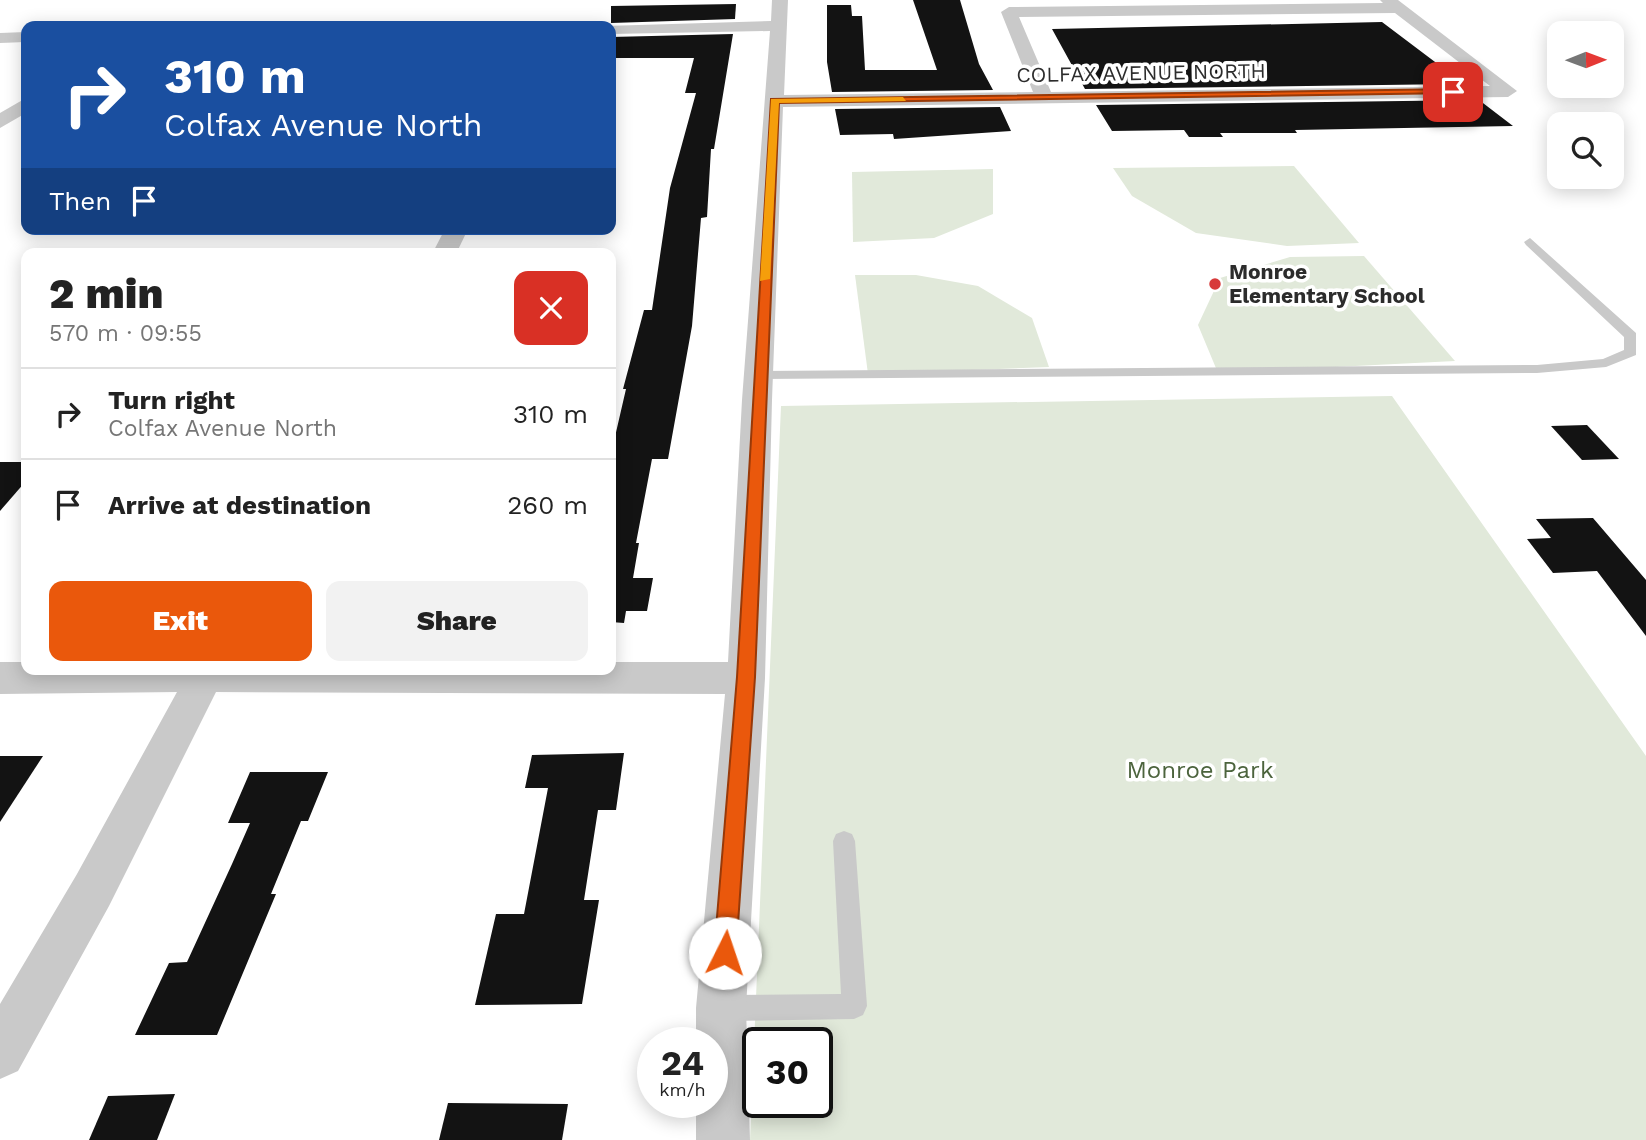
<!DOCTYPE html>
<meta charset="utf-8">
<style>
:root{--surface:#fff;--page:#f2f2f2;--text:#222;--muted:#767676;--line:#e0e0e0;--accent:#ea580c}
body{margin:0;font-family:"Work Sans",sans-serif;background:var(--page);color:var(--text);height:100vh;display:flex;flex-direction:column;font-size:26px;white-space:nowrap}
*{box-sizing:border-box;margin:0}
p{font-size:23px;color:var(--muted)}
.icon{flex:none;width:38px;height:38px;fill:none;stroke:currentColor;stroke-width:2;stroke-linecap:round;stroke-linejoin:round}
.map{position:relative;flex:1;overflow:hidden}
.drawer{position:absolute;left:21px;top:248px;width:595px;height:427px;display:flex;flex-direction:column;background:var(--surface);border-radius:14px;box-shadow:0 4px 18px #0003}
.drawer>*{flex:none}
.guide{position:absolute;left:21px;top:21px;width:595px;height:214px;border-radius:14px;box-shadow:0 4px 18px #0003;background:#1a4fa0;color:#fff;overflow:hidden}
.needle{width:46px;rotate:89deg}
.controls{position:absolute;left:1547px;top:21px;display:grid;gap:14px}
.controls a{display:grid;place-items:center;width:77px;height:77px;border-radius:14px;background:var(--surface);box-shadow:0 4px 18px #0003;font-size:35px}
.speed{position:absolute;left:637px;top:1027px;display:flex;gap:14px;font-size:35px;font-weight:700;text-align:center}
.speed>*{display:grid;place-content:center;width:91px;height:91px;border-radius:50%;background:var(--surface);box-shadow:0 4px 18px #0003;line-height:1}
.speed small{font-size:18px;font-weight:400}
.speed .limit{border:4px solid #111;border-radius:10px;background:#fff;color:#111}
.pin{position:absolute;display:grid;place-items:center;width:60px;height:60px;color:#fff;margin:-30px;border-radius:14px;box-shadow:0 4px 10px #0006}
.me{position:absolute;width:77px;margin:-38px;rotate:4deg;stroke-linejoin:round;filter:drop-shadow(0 0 5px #0008)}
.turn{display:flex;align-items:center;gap:24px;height:147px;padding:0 28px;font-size:32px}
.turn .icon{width:91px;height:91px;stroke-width:2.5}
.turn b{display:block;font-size:49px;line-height:60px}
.then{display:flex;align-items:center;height:66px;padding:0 28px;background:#0003;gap:14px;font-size:26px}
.round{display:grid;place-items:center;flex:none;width:74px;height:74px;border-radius:14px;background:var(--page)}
.overview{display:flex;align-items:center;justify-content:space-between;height:119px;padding:0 28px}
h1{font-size:42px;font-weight:800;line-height:52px}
.action{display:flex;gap:14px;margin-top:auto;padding:14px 28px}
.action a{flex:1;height:80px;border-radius:14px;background:var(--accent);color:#fff;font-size:28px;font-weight:800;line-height:80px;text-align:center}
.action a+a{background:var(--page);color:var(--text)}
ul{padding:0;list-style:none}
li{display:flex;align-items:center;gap:21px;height:91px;padding:0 28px;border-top:2px solid var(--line)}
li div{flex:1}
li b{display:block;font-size:26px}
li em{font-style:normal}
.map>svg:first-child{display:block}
.green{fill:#e1e9da;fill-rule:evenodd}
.building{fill:#131313}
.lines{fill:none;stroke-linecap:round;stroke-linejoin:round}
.service{fill:#c9c9c9;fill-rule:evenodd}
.minor{fill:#c9c9c9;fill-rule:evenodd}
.route{fill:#ea580c;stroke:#983908;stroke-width:2}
.slow{fill:#f59e0b}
.poi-dot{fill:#d73a3a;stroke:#fff;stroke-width:2.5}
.labels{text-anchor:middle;stroke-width:7;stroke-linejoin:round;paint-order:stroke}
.far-street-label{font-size:21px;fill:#2c2c2c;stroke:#fff}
.far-poi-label{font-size:21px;font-weight:bold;fill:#2c2c2c;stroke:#fff;text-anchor:start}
.park-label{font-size:24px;fill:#4c643d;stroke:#fff}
</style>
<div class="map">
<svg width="1646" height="1140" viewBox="0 0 1646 1140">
<rect width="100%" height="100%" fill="#fff"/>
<g class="green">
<polygon points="1294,166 1359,243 1287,246 1196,233 1132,196 1113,168"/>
<polygon points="993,169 993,214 934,238 853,242 852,172"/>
<polygon points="1364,256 1455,361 1218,373 1198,325 1220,278 1290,257"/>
<polygon points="855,275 916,275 978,286 1032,318 1049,367 868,374"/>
<path d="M1392,396l254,360v384h-896l31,-734zM758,1043h59v59h-59z"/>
</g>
<g class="building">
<polygon points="913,0 960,0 979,64 993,90 832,92 827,62 827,5 851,5 852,16 862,16 865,70 937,70"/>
<polygon points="736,4 735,19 611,23 611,6"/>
<polygon points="1382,22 1443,68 1437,68 1457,84 1085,89 1052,29"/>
<polygon points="733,34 714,149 711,149 707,217 701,218 692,326 668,459 652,459 636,543 639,543 633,578 653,578 647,611 626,611 624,623 611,622 611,454 626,389 623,389 644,310 652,310 670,188 696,93 685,93 694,58 611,58 611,37"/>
<polygon points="1479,100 1513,126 1295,130 1297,133 1220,133 1223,137 1189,137 1184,130 1112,131 1096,105"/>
<polygon points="1000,107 1011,131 894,139 893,134 840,135 835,109"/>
<polygon points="1587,425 1619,459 1582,460 1551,426"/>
<polygon points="0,462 26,462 26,481 0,511"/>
<polygon points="1593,518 1646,580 1646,636 1597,571 1553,573 1527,539 1551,538 1536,519"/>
<polygon points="624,753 616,810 598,810 584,900 599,900 582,1004 475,1005 496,914 524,914 548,788 525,788 532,755"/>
<polygon points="0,756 43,756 0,822"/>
<polygon points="250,772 328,772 308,821 301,821 271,894 276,894 217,1035 135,1035 169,963 187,962 232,864 250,823 228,823"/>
<polygon points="175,1094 157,1140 89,1140 108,1096"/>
<polygon points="448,1103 568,1104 562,1140 439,1140"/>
</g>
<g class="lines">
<g class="service">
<polygon points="1530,238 1636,333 1636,355 1606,367 1537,373 759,379 752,375 759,371 1537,365 1603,359 1624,350 1624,337 1526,245 1524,242"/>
<polygon points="844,831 852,834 855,841 867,1006 863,1015 854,1019 725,1021 716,1017 712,1008 716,999 725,995 841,994 833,841 836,834"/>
</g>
<g class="minor">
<path d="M772,0h16l-4,95 249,-3 -32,-80 8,-5 374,-4 -3,-3h18l119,91 -9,6 -725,10 -11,293 -7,278 -19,330 4,132h-54v-38h16v-59h-16v-35l29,-314 -509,-2 -107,214 -91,165 -18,8v-75l77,-130 100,-182 -177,2v-32h26v8h585v-8h117l14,-262 28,-369 -159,3v-8h-6l166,-5zM1395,13l95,73 -439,6 -32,-75z"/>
<polygon points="26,32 26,42 0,43 0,33"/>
<polygon points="26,98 26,113 0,128 0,113"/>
<polygon points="445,229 468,229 456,254 432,254"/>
</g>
</g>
<polygon class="route" points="1453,89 1456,93 779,103 755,677 736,953 733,961 725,964 718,961 714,953 737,677 771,99"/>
<polygon class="slow" points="903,97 906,101 779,103 770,279 760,281 771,99"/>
<circle class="poi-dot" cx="1215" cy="284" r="7"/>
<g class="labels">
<g class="far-street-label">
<text transform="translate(1141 73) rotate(-1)" y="7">COLFAX AVENUE NORTH</text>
</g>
<g class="far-poi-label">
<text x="1229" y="279">Monroe<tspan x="1229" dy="24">Elementary School</tspan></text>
</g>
<g class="park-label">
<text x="1200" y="778">Monroe Park</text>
</g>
</g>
</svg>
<div class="controls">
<a><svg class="needle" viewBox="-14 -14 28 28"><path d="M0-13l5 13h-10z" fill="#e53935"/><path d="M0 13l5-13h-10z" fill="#767676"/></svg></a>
<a><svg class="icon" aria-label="search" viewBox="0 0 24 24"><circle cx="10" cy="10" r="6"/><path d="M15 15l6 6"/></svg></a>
</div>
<div class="speed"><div>24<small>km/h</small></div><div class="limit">30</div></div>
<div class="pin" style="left:1453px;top:92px;background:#d93025"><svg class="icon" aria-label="arrive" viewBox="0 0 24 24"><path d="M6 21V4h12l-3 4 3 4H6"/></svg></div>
<svg class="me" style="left:725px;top:953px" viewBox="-20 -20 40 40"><circle r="19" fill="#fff"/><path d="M0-13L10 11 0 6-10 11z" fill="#ea580c"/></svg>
<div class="guide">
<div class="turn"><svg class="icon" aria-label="right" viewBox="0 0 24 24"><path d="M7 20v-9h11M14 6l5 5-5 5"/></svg><div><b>310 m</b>Colfax Avenue North</div></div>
<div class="then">Then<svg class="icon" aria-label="arrive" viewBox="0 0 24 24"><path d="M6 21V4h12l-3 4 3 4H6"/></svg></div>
</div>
<section class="drawer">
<div class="overview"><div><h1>2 min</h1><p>570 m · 09:55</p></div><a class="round" style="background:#d93025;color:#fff"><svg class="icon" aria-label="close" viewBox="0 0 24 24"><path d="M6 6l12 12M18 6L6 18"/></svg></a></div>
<ul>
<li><svg class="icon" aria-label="right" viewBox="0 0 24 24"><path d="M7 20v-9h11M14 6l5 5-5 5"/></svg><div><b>Turn right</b><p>Colfax Avenue North</p></div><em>310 m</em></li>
<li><svg class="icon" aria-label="arrive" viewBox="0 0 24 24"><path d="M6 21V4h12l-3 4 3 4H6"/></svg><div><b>Arrive at destination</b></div><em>260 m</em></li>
</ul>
<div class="action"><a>Exit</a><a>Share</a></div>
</section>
</div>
